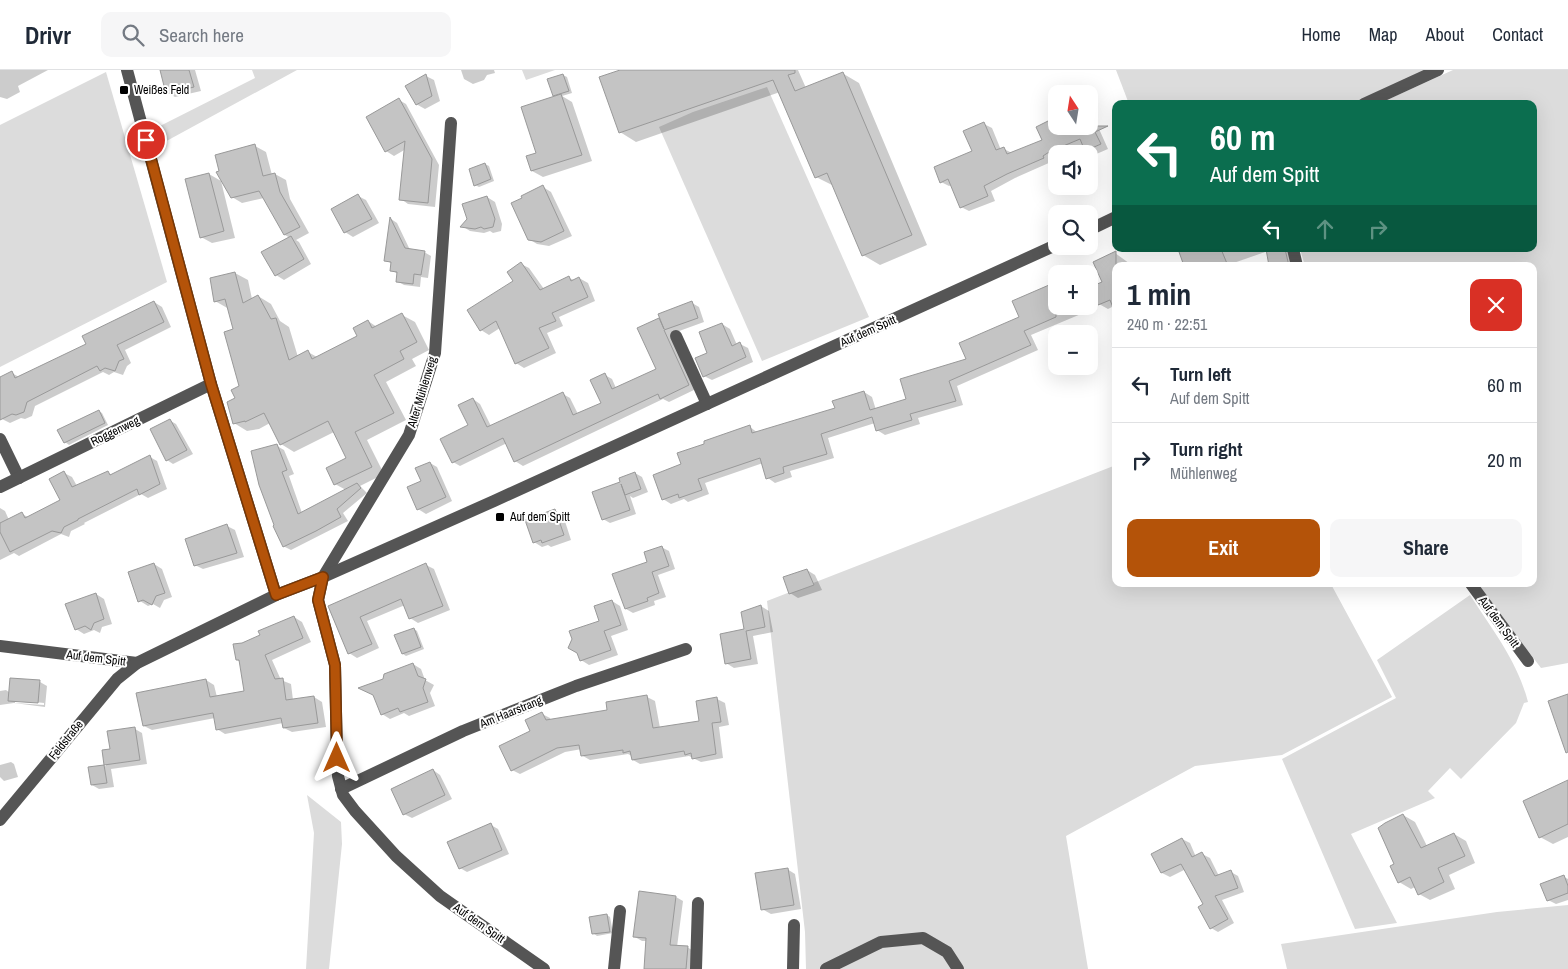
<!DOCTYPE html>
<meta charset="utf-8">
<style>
:root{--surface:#fff;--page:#f6f6f7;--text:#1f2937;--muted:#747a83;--line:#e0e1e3;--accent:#b45309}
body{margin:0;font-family:"Archivo Narrow",sans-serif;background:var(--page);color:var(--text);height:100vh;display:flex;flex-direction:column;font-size:19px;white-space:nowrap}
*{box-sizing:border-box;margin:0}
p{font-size:16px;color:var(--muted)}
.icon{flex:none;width:28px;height:28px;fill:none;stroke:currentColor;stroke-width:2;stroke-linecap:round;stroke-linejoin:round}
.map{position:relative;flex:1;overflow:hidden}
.sheet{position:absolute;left:1112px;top:192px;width:425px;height:325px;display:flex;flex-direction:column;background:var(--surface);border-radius:10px;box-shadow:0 5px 20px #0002}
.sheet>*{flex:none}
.top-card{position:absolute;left:1112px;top:30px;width:425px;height:152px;border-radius:10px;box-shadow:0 5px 20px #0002;background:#0b6e4f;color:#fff;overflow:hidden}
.needle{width:32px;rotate:348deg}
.controls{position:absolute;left:1048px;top:15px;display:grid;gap:10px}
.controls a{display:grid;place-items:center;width:50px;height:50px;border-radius:10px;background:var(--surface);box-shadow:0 5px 20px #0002;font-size:25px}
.pin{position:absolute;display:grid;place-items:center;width:42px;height:42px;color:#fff;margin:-21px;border:2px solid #fff;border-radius:50%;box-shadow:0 1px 5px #0007}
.me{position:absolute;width:55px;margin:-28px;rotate:0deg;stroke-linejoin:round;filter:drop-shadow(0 0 4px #0008)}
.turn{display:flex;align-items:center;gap:18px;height:105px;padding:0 15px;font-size:22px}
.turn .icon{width:65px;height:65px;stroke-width:2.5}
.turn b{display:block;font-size:35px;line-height:42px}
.lanes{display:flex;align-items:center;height:48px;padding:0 15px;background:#0003;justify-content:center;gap:25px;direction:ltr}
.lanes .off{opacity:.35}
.round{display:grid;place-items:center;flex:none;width:52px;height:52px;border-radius:10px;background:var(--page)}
.headline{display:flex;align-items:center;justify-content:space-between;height:85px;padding:0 15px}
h1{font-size:30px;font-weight:800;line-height:38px}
.cta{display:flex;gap:10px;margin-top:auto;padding:10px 15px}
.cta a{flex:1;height:58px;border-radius:10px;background:var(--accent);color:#fff;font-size:20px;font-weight:800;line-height:58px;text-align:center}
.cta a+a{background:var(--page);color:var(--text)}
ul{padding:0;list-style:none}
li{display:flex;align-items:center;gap:15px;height:75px;padding:0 15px;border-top:1px solid var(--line)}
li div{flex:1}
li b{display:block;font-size:19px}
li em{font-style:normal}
header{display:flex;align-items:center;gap:30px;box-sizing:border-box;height:70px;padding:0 25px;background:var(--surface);border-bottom:1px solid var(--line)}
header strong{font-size:24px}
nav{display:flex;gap:28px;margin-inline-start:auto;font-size:18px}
.search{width:350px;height:45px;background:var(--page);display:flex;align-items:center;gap:12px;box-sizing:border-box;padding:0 18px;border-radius:10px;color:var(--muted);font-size:19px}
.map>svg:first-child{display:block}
.green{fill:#dcdcdc}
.shadow{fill:#0003;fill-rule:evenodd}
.building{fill:#c4c4c4;stroke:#999}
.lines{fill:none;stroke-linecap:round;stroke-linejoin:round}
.minor{stroke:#555;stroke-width:12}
.route-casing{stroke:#753606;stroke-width:12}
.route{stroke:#b45309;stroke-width:9}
.poi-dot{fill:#000;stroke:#fff;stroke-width:2}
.labels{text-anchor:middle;stroke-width:4;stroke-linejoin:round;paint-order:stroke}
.poi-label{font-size:12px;fill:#000;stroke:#fff;text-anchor:start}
.street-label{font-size:12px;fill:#000;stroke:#fff}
</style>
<header>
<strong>Drivr</strong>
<div class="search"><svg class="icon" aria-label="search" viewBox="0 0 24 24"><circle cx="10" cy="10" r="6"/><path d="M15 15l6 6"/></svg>Search here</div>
<nav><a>Home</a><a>Map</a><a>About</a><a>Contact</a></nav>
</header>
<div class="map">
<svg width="1568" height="899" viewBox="0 0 1568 899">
<rect width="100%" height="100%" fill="#fff"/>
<g class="green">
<polygon points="252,0 297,0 161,74 158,57 255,8"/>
<polygon points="522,0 555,0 526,10"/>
<polygon points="1116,0 1426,0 1352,34 1129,34"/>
<polygon points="1453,0 1568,0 1568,593 1541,598 1477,514 1534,514 1534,196 1305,196 1300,179 1534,179 1534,34 1378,34"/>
<polygon points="106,2 167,212 0,297 0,55"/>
<polygon points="767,17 869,247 762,291 659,57 693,42"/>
<polygon points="1116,395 1116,514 1334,514 1332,516 1392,627 1282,685 1195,696 1066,766 1088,899 806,899 805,862 767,531"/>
<path d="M1470,525c22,34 48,67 58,107l-4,1 -8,20 -55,56 -11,-11 -22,23 7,7 -84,36 46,89 -42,6 -73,-170 114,-61 -19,-38z"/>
<polygon points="307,725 341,752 342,774 329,899 306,899 314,763"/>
<polygon points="1568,835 1568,899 1287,899 1281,874 1497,842"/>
</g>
<g class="shadow">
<polygon points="0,0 48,0 18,16 20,22 7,29 0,27"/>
<polygon points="162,0 195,0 201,21 175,27 168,23"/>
<polygon points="461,0 494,0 495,3 487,5 484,10 473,14 464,9"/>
<polygon points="624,0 798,0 806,18 842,3 859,13 927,175 880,195 863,185 834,116 816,107 780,22 636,72 620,62"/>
<polygon points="563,5 567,7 572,23 562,26 572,32 592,91 543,107 532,101 556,27 554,26"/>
<polygon points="426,6 434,10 440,31 425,39 416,34"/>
<polygon points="399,30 406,34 439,95 435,137 408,134 401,129 406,79 394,86 386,81"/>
<polygon points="1089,39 1091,41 1108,79 1094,85 1086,80 1084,74 1062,84 1056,84 1056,87 1050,90 1051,92 1015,108 991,121 995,131 969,141 961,137 952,115 949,116 941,112 973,82 984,54 992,58 1001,80 1004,79 1012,83 1043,70 1038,57 1056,49 1056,56 1089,56"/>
<polygon points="255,76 266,82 272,105 275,104 286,110 290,129 309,163 296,170 299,172 311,194 284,210 276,205 290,168 285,165 264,128 242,133 232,127"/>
<polygon points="485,94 489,96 494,111 479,117 475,115"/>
<polygon points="209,104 221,111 235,168 212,173 201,167"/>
<polygon points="543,117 551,122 572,166 549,176 537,174 529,169"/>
<polygon points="358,126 366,130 379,153 353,167 345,162"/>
<polygon points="487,127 495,132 502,154 501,161 493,163 490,161 484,163 470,161 462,156"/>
<polygon points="391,149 397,153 410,180 424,182 431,186 428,208 421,207 420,217 404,215 397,211 398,204 391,200 392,194 386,190"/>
<polygon points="1180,179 1288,179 1296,196 1271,196 1268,181 1225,196 1186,196"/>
<polygon points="1115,183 1133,196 1116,196 1116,235 1108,239 1099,234 1092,218 1103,213"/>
<polygon points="521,194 529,198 544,219 569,208 574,210 579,208 588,213 595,231 559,247 563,256 547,263 556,283 524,298 516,293 500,258 489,265 481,260 514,211"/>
<polygon points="235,203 248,210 252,229 258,226 271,234 280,251 289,257 298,287 308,282 317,287 359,266 368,251 377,257 402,245 415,252 429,280 412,289 416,296 386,312 406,350 367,370 384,404 360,416 367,423 343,443 348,451 291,480 283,476 277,376 284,380 294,404 289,406 302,443 346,420 335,414 347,388 334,362 294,382 281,374 270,353 259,359 247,361 234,353 241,316 235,260 229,239 215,231"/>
<polygon points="1056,213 1056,236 1078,236 1081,244 1031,265 1038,280 957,316 963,335 918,348 920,354 885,365 877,360 875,353 828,368 834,388 790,401 792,407 775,413 768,408 763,393 705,413 709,424 688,432 684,429 671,434 663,429 682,395 750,357 758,363 836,339 864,322 872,327 876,340 907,330 968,290 1021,247 1014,232"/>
<polygon points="154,232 162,237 171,257 125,280 131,293 127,296 123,305 114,302 109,305 103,302 35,336 32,346 25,349 21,348 10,353 2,349 0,345 0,308 12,303 19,307 88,274"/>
<polygon points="692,233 699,237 704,252 671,264 696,319 669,332 663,329 523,396 515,391 507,373 460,396 453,392 470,356 473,329 480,334 491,356 563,324 570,328 578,344 602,334 605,305 612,309 616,318 658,299 658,250 662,252"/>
<polygon points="722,254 730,259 737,275 740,274 748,278 753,292 712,310 704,306 709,283"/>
<polygon points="98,341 102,343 108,355 69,375 65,372"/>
<polygon points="169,350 176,354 193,384 173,394 167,390"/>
<polygon points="150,387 157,391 167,419 148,428 141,424 84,453 85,454 71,461 69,467 61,464 19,486 14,483 0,490 0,438 5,441 9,450 22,444 28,447 62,431 64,403 72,407 77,416 108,403 113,405"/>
<polygon points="430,393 437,397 452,431 426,444 418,439 422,412"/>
<polygon points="635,403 642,407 648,422 633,428 630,426 636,444 610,453 603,449 622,412"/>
<polygon points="554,440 563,445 571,470 551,477 548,475 542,477 534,472"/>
<polygon points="227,456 235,460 244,487 203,499 195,495"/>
<polygon points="661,477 669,481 675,499 658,505 666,527 654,531 655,535 633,543 626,539 649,493"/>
<polygon points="154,494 162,499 172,527 164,530 160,538 153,534 148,536 140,531"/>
<polygon points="426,495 434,499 450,540 418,553 410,548 405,535 367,551 379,578 357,588 349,583 330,537"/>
<polygon points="807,500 815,505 822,520 798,528 790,523"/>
<polygon points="96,524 104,529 112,554 102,557 100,563 94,560 84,564 76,559"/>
<polygon points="612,531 620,536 628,560 611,566 618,585 589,595 581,590 573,569 601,551"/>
<polygon points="761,536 769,541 773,562 753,566 758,594 734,598 726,593"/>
<polygon points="294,547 302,552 311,572 272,590 281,610 291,614 293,630 314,627 322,632 326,657 292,662 284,658 283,653 225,664 217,659 215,648 152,660 144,656 206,610 214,615 217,627 245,622 240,592 237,590 243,574 262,566"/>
<polygon points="414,559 417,561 424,579 406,586 403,584"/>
<polygon points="413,594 421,599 425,610 434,615 430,623 435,636 409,646 404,643 390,649 382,644 375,626 384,610"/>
<path d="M11,609l29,3 7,4 -2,21 -31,-4 -14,2v5v-19l6,-1 4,3zM15,630l29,3v2l-29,-2z"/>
<polygon points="647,627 655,631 660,658 701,652 717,629 725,633 729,655 719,657 723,688 701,692 689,686 640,694 633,690 632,686 628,684 590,690 583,686 582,679 565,682 520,704 512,700 542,644 550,648 551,651 608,641"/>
<polygon points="135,659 142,663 147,694 111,699 114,717 99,719 92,715 90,698 106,696 103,681 111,680"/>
<polygon points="11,692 14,694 18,707 4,711 0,707 0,695"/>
<polygon points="433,700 440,705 452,729 412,748 404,744"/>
<polygon points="1568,714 1568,767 1553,774 1540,767"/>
<polygon points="1403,745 1415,752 1427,776 1454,764 1466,771 1475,793 1449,805 1455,819 1430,830 1419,824 1415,817 1411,819 1399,812 1396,795"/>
<polygon points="491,755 498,759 509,784 467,802 460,798"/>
<polygon points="1182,769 1190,773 1196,787 1202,784 1210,788 1219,806 1231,802 1238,806 1244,822 1222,830 1234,853 1218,862 1211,858 1204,835 1186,799 1170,807 1162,803 1153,784"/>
<polygon points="787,799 795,804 801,839 771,844 762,839"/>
<polygon points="1564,807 1568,809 1568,830 1556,834 1548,830"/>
<polygon points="676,827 683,831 677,877 687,877 695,882 694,899 645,899 647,871 642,871 635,867"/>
<polygon points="607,845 610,847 613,863 597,866 593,863"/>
</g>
<g class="building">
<polygon points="160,0 189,0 194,17 166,24"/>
<polygon points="620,0 795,0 795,3 788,5 795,21 843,2 912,165 862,186 827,103 815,108 773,10 619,63 599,7"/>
<polygon points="426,4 432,26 416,35 405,16"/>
<polygon points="563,4 569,21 553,26 547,9"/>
<polygon points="561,24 582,85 531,101 526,86 536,83 521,37"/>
<polygon points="399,28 432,89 428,133 399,130 405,71 385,82 366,47"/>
<polygon points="1056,47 1056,56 1108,56 1095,62 1101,74 1085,81 1080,69 1049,82 1043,86 1044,88 1007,104 984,116 988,126 960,138 948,109 940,113 934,97 972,81 963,61 984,52 996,80 1004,77 1007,84 1042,70 1036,57"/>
<polygon points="255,74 263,106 275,103 280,122 300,157 284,165 259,121 231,128 216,102 219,101 215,85"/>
<polygon points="485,93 491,109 474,116 469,99"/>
<polygon points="209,103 224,161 200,168 185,109"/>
<polygon points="543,115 564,161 541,172 528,170 511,133 522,128 521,126"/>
<polygon points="358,124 372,149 344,163 331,139"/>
<polygon points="487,126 495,149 493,157 484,159 481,157 475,159 460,157 467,149 462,134"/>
<polygon points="390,147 405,178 425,181 421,205 414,204 413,214 396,212 397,202 390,201 391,192 384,191"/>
<polygon points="291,166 304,189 275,206 261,182"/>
<polygon points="1178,179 1221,179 1228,196 1184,196"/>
<polygon points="1266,179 1285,179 1289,196 1269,196"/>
<polygon points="1116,181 1116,245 1110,230 1098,235 1090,217 1102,212 1093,192"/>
<polygon points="521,192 540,220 569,206 571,211 579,207 588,227 552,243 556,251 539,258 549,278 515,294 496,251 480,261 467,240 513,211 507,202"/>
<polygon points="235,202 243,233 258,225 271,249 276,248 289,290 308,280 312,289 357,266 353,258 368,250 372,258 402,243 417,272 400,281 404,289 374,305 394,343 355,362 372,397 334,415 326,398 346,388 328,351 280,375 264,343 245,352 245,351 233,354 227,332 235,328 231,320 239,316 224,262 233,259 225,229 214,232 210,208"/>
<polygon points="1056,212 1056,247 1024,261 1031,275 949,311 956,331 910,344 912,350 876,361 872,347 821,364 827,384 783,397 784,403 766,409 760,388 698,409 702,420 679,428 678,424 662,430 653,405 681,394 677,383 704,374 704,371 750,355 752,363 835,338 832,331 864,321 870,340 906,329 900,309 966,289 959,273 1019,247 1012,231"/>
<polygon points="154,231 164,252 117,275 124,289 119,291 115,301 105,298 100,301 97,296 27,332 24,342 16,345 12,344 0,350 0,307 12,301 15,308 86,274 82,266"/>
<polygon points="692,231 698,248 664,260 689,315 660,329 658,324 514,392 503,368 452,393 440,369 468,355 458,335 473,328 487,357 563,322 573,345 601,333 590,310 605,303 612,319 656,299 637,258 659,248 664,259 658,244"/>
<polygon points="722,253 732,276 740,272 746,287 703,307 695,288 707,283 699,262"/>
<polygon points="99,340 105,353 64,373 57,360"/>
<polygon points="170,349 187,380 166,391 150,359"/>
<polygon points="277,374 287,400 282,402 298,444 357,413 361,418 337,439 341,447 316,461 283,477 273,456 274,455 259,415 251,381"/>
<polygon points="150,385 160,414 139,425 137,419 78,449 78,450 64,457 61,463 52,461 10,482 0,462 0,453 22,442 25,448 60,430 49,409 64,401 72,417 108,401 110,405"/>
<polygon points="430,392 446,427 417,440 407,417 421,411 415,398"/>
<polygon points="635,402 641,419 625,425 621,414 630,440 602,450 592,422 620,412 619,408"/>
<polygon points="555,439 564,465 542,473 541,470 533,473 525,450"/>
<polygon points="227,454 237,483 194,496 185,469"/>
<polygon points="662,476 669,496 652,502 659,523 647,528 648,531 625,539 612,504 647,492 644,482"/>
<polygon points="154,493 165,523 156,526 152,535 143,530 138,532 128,502"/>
<polygon points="426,493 443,536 409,549 401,529 360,547 372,574 348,584 328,536"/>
<polygon points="807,499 814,515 789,524 783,507"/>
<polygon points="96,523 104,549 94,553 91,560 85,556 75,560 65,534"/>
<polygon points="612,530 621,555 604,561 611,580 580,591 577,583 568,578 572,569 569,561 599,551 594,536"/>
<polygon points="761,535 765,557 746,561 751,589 725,594 720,564 744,559 741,542"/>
<polygon points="294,546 303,568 265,585 275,609 283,608 286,630 314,626 318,653 283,658 281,648 216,660 213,643 143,656 136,623 206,609 210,627 244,621 239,590 236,590 233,574 242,573 260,565 258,561"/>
<polygon points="414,558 421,577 402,584 394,565"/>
<polygon points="413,593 418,606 426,609 423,618 428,632 400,642 398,638 381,645 373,625 358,618 383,609 384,604"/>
<polygon points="10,608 40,610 38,633 8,631"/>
<polygon points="1568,624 1568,682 1566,683 1548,631"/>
<polygon points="647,625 653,658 699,651 696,631 717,627 721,652 712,653 716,684 692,689 691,683 685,685 684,681 632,690 630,681 623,683 623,680 581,686 579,675 557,678 511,701 499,676 530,661 525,650 542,642 546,650 607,640 606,632"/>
<polygon points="135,657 140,690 104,695 107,713 91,715 88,697 104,695 102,680 110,679 107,661"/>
<polygon points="433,699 445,725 403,745 391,719"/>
<polygon points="1568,710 1568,754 1539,768 1523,731"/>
<polygon points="1403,744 1421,778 1454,763 1465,786 1438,798 1444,812 1418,825 1410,807 1398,813 1390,796 1394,794 1378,758 1385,753"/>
<polygon points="491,753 502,780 459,799 447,772"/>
<polygon points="1182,768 1192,787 1202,782 1215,806 1231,800 1238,818 1215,826 1228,849 1210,859 1198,837 1203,834 1181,794 1161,803 1151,784"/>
<polygon points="788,798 794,835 761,840 755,803"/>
<polygon points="1564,805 1568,816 1568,823 1547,831 1540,814"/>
<polygon points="639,821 676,826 670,875 688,876 686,899 644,899 646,868 633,867"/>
<polygon points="607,844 610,862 592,864 589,847"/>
</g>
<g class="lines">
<g class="minor">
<polyline points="127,0 211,314 276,525"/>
<polyline points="1364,34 1438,0"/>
<polyline points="451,53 435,283 409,365 323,507 318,530 335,595 337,688 338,706 343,725 355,741 396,786 440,826 544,899"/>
<polyline points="1089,160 1116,147"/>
<polyline points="1293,179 1297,196"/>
<polyline points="676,266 707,334"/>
<polyline points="0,369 19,408"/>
<polyline points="0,417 211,314"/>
<polyline points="1471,514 1528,591"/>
<polyline points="0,576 137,593"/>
<polyline points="341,719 463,661 576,616 686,579"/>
<polyline points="0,750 117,609 137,593 276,525 323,507 494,431 1056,175"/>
<polyline points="614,899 620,841"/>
<polyline points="696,899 698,833"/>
<polyline points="793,899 794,855"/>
<polyline points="826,899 881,872 923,868 947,882 958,899"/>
</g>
</g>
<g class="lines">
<defs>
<polyline id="route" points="146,70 211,314 276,525 323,507 318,530 335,595 337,688"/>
</defs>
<use href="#route" class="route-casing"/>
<use href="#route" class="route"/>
</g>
<g class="poi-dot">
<rect x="119" y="15" width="10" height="10" rx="2.5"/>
<rect x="495" y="442" width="10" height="10" rx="2.5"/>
</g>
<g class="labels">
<g class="poi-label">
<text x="134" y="24">Weißes Feld</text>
<text x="510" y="451">Auf dem Spitt</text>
</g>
<g class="street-label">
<text transform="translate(868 261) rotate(-24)" y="4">Auf dem Spitt</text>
<text transform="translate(422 322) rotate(-73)" y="4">Alter Mühlenweg</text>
<text transform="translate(115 361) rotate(-26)" y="4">Roggenweg</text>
<text transform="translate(1499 552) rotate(54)" y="4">Auf dem Spitt</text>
<text transform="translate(96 588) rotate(7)" y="4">Auf dem Spitt</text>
<text transform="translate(511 642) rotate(-22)" y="4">Am Haarstrang</text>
<text transform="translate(66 670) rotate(-51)" y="4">Feldstraße</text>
<text transform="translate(479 853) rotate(35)" y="4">Auf dem Spitt</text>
</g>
</g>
</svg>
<div class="controls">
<a><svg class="needle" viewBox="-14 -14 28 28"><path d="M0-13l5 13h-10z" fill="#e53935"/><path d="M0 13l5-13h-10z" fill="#747a83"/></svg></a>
<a><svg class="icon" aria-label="sound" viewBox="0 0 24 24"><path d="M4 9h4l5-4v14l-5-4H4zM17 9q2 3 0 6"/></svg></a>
<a><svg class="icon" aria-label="search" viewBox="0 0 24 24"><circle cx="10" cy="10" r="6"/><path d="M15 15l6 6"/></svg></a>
<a>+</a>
<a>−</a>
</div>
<div class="pin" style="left:146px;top:70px;background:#d93025"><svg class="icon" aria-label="arrive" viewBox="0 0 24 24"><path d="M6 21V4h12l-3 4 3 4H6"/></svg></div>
<svg class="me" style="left:337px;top:688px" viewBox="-20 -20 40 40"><path d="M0-17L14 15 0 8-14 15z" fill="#b45309" stroke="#fff" stroke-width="4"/></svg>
<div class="top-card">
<div class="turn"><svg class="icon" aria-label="left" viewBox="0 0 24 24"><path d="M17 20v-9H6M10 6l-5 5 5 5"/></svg><div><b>60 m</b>Auf dem Spitt</div></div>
<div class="lanes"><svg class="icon" aria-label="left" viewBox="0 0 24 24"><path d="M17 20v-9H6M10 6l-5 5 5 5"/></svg><svg class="icon off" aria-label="ahead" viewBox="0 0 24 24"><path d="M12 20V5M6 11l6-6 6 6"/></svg><svg class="icon off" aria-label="right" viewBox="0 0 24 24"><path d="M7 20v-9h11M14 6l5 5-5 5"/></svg></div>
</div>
<section class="sheet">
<div class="headline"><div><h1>1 min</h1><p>240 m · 22:51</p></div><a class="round" style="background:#d93025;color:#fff"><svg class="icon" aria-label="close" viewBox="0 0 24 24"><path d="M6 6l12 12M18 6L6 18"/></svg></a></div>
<ul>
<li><svg class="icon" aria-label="left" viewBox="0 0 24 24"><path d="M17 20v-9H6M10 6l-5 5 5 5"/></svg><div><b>Turn left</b><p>Auf dem Spitt</p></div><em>60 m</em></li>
<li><svg class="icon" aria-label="right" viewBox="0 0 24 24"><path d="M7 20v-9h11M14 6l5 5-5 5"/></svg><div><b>Turn right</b><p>Mühlenweg</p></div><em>20 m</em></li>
</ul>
<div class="cta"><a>Exit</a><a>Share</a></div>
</section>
</div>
